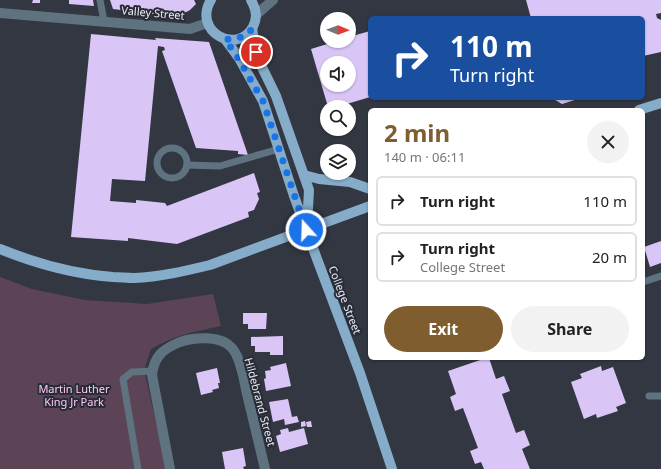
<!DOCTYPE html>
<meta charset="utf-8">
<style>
:root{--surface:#fff;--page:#f2f2f2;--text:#222;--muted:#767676;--line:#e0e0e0;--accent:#7f5d2f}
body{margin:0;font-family:"Noto Sans",sans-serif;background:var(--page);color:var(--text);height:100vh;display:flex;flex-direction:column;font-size:15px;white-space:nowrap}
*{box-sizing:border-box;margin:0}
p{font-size:13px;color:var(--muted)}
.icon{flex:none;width:22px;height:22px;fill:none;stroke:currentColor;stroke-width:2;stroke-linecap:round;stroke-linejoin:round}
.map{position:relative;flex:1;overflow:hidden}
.panel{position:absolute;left:368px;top:108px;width:277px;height:252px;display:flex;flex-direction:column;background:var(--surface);border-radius:6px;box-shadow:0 1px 3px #0004}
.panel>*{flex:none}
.top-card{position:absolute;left:368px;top:16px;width:277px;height:84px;border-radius:6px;box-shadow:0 1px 3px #0004;background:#1a4fa0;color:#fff;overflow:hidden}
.needle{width:26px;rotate:91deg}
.buttons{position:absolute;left:320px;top:12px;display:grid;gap:8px}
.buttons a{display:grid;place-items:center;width:36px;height:36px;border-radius:50%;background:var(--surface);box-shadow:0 1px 3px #0004;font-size:20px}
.pin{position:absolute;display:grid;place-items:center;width:34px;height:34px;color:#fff;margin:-17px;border:2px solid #fff;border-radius:50%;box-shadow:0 1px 4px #0007}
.me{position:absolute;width:44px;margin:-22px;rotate:340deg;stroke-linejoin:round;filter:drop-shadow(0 0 3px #0008)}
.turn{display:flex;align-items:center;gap:14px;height:84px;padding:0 16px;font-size:18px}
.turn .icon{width:52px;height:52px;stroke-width:2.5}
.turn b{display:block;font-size:28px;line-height:34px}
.round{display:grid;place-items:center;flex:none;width:42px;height:42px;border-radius:21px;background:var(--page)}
.summary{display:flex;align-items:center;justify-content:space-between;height:68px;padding:0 16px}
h1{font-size:24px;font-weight:700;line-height:30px;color:var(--accent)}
.primary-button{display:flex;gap:8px;margin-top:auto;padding:8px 16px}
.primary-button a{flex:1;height:46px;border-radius:24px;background:var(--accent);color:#fff;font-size:16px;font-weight:700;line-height:46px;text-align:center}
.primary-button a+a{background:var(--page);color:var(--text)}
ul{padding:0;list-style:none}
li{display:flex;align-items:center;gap:12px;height:50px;margin:0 8px 6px;padding:0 8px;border:2px solid var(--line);border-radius:6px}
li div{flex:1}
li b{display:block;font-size:15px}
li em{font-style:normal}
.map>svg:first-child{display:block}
.green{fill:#5c4356}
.building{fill:#d9c6f6;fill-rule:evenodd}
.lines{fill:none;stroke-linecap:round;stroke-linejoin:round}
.service{stroke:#5f7280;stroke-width:7}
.minor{stroke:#5f7280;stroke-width:10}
.tertiary{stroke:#5f7280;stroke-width:10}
.primary{stroke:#85acc9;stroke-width:10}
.route{stroke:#1a73e8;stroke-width:7;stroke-dasharray:0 12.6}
.labels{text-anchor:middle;stroke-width:4;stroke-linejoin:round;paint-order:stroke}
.street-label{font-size:11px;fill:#eaecf4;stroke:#292c37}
.park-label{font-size:11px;fill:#fec8f1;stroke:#292c37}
</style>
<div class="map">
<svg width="661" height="469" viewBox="0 0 661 469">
<rect width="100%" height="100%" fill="#333742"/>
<path class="green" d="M0,277l32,12 53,11 62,4 66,-10 8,32c-28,6 -45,9 -70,23l-7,21 16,70 5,29h-165z"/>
<g class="building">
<polygon points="33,0 40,0 40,3 32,3"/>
<polygon points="69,0 93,0 94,6 69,4"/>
<polygon points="110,0 194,0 196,4 190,10 181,15 168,16 113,9"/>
<polygon points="526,0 661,0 661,13 656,14 657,18 661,20 661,52 643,56 643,18 531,18"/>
<path d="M370,31v66l-33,10h-9l-17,-58 26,-8h12v-4zM327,63h22v22h-22z"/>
<polygon points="91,34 156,40 155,38 209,42 248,155 238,154 238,151 196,148 162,51 165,50 164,47 158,46 145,181 112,179 110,201 136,203 136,200 165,203 167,206 254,173 260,192 257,193 259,199 254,210 248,212 249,217 177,244 128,238 128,241 71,237"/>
<polygon points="552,98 581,98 562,104"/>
<polygon points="661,241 661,263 650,267 644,247"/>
<polygon points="243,313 267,313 266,329 248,329 248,324 243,324"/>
<polygon points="283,336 283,355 270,355 270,352 255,352 255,346 251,346 251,337"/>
<polygon points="486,358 489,358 496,379 504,376 510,391 502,394 516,433 524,430 530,445 522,449 530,469 484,469 481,462 475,464 470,451 478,448 463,408 455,411 450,397 456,394 448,371"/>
<polygon points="286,363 291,386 266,391 264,379 266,378 265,371 271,370 270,367"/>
<polygon points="601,366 602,371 613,367 626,403 616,407 618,411 597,418 596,414 584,419 571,382 582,378 580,374"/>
<polygon points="217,368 220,383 218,383 219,388 212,390 213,392 201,395 196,373"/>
<polygon points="288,399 292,417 297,416 299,422 285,425 284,419 273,422 269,402"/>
<polygon points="305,421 306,426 301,427 301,422"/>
<polygon points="311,421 312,427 307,427 306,422"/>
<polygon points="288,428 289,432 304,428 308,444 280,452 276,436 281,434 280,430"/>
<polygon points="243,448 246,466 243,467 244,469 225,469 222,452"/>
</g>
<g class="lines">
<g class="service">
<polyline points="100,0 104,21"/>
<circle cx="172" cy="163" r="15"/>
<polyline points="187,165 220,166 279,149"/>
<polyline points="643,282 661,276"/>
<polyline points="649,396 661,396"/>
<polyline points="138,469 123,379 132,372 153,371"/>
</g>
<g class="minor">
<polyline points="0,13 190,29 207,23"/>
<path d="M170,469l-18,-94c2,-19 11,-26 28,-33 14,-5 41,-7 52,6 9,10 12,33 15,46 6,25 12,50 18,75"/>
</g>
<polyline class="tertiary" points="256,15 273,0"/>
<g class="primary">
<path d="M211,0c-19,31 26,56 42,27 5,-10 3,-18 -2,-27"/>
<polyline points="252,29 258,59 276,96 309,190 307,226"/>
<polyline points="225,39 239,58 263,101 294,196 317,259 360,373 392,469"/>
<polyline points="639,110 661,103"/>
<polyline points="304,175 319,179 350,182 370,189"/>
<path d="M0,249c37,15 73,25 113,28 7,0 14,1 21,1 26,-1 51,-7 76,-13l160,-59"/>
</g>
</g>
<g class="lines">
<path class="route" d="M256,52l-4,-23c-8,8 -15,11 -27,10l13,19 25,43 43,129"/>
</g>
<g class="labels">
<g class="street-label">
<text transform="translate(153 13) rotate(5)" y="4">Valley Street</text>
<text transform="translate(345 300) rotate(69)" y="4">College Street</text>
<text transform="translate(260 402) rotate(75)" y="4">Hildebrand Street</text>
</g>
<g class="park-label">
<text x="74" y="393">Martin Luther<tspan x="74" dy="13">King Jr Park</tspan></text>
</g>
</g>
</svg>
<div class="buttons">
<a><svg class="needle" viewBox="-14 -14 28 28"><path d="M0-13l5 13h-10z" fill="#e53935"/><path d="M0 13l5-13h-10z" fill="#767676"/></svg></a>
<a><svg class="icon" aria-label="sound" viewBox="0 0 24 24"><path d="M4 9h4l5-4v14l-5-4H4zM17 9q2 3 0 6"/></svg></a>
<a><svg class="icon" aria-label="search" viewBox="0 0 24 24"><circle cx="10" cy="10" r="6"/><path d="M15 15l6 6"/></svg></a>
<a><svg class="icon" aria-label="layers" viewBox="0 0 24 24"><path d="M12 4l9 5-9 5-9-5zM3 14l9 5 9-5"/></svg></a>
</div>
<div class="pin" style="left:256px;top:52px;background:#d93025"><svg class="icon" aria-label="arrive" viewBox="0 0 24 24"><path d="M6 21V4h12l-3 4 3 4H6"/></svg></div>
<svg class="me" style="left:306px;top:230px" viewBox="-20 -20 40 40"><circle r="17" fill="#1a73e8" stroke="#fff" stroke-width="3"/><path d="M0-11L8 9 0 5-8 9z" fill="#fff"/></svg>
<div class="top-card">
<div class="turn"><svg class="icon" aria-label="right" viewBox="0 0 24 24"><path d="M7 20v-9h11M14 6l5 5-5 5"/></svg><div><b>110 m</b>Turn right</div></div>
</div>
<section class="panel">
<div class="summary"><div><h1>2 min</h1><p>140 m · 06:11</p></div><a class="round"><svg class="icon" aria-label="close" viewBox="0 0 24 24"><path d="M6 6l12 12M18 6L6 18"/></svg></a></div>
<ul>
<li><svg class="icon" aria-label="right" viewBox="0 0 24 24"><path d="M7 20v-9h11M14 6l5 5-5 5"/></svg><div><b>Turn right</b></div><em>110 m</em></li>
<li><svg class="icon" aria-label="right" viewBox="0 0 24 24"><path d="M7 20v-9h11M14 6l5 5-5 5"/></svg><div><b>Turn right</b><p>College Street</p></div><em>20 m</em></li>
</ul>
<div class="primary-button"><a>Exit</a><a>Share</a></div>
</section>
</div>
